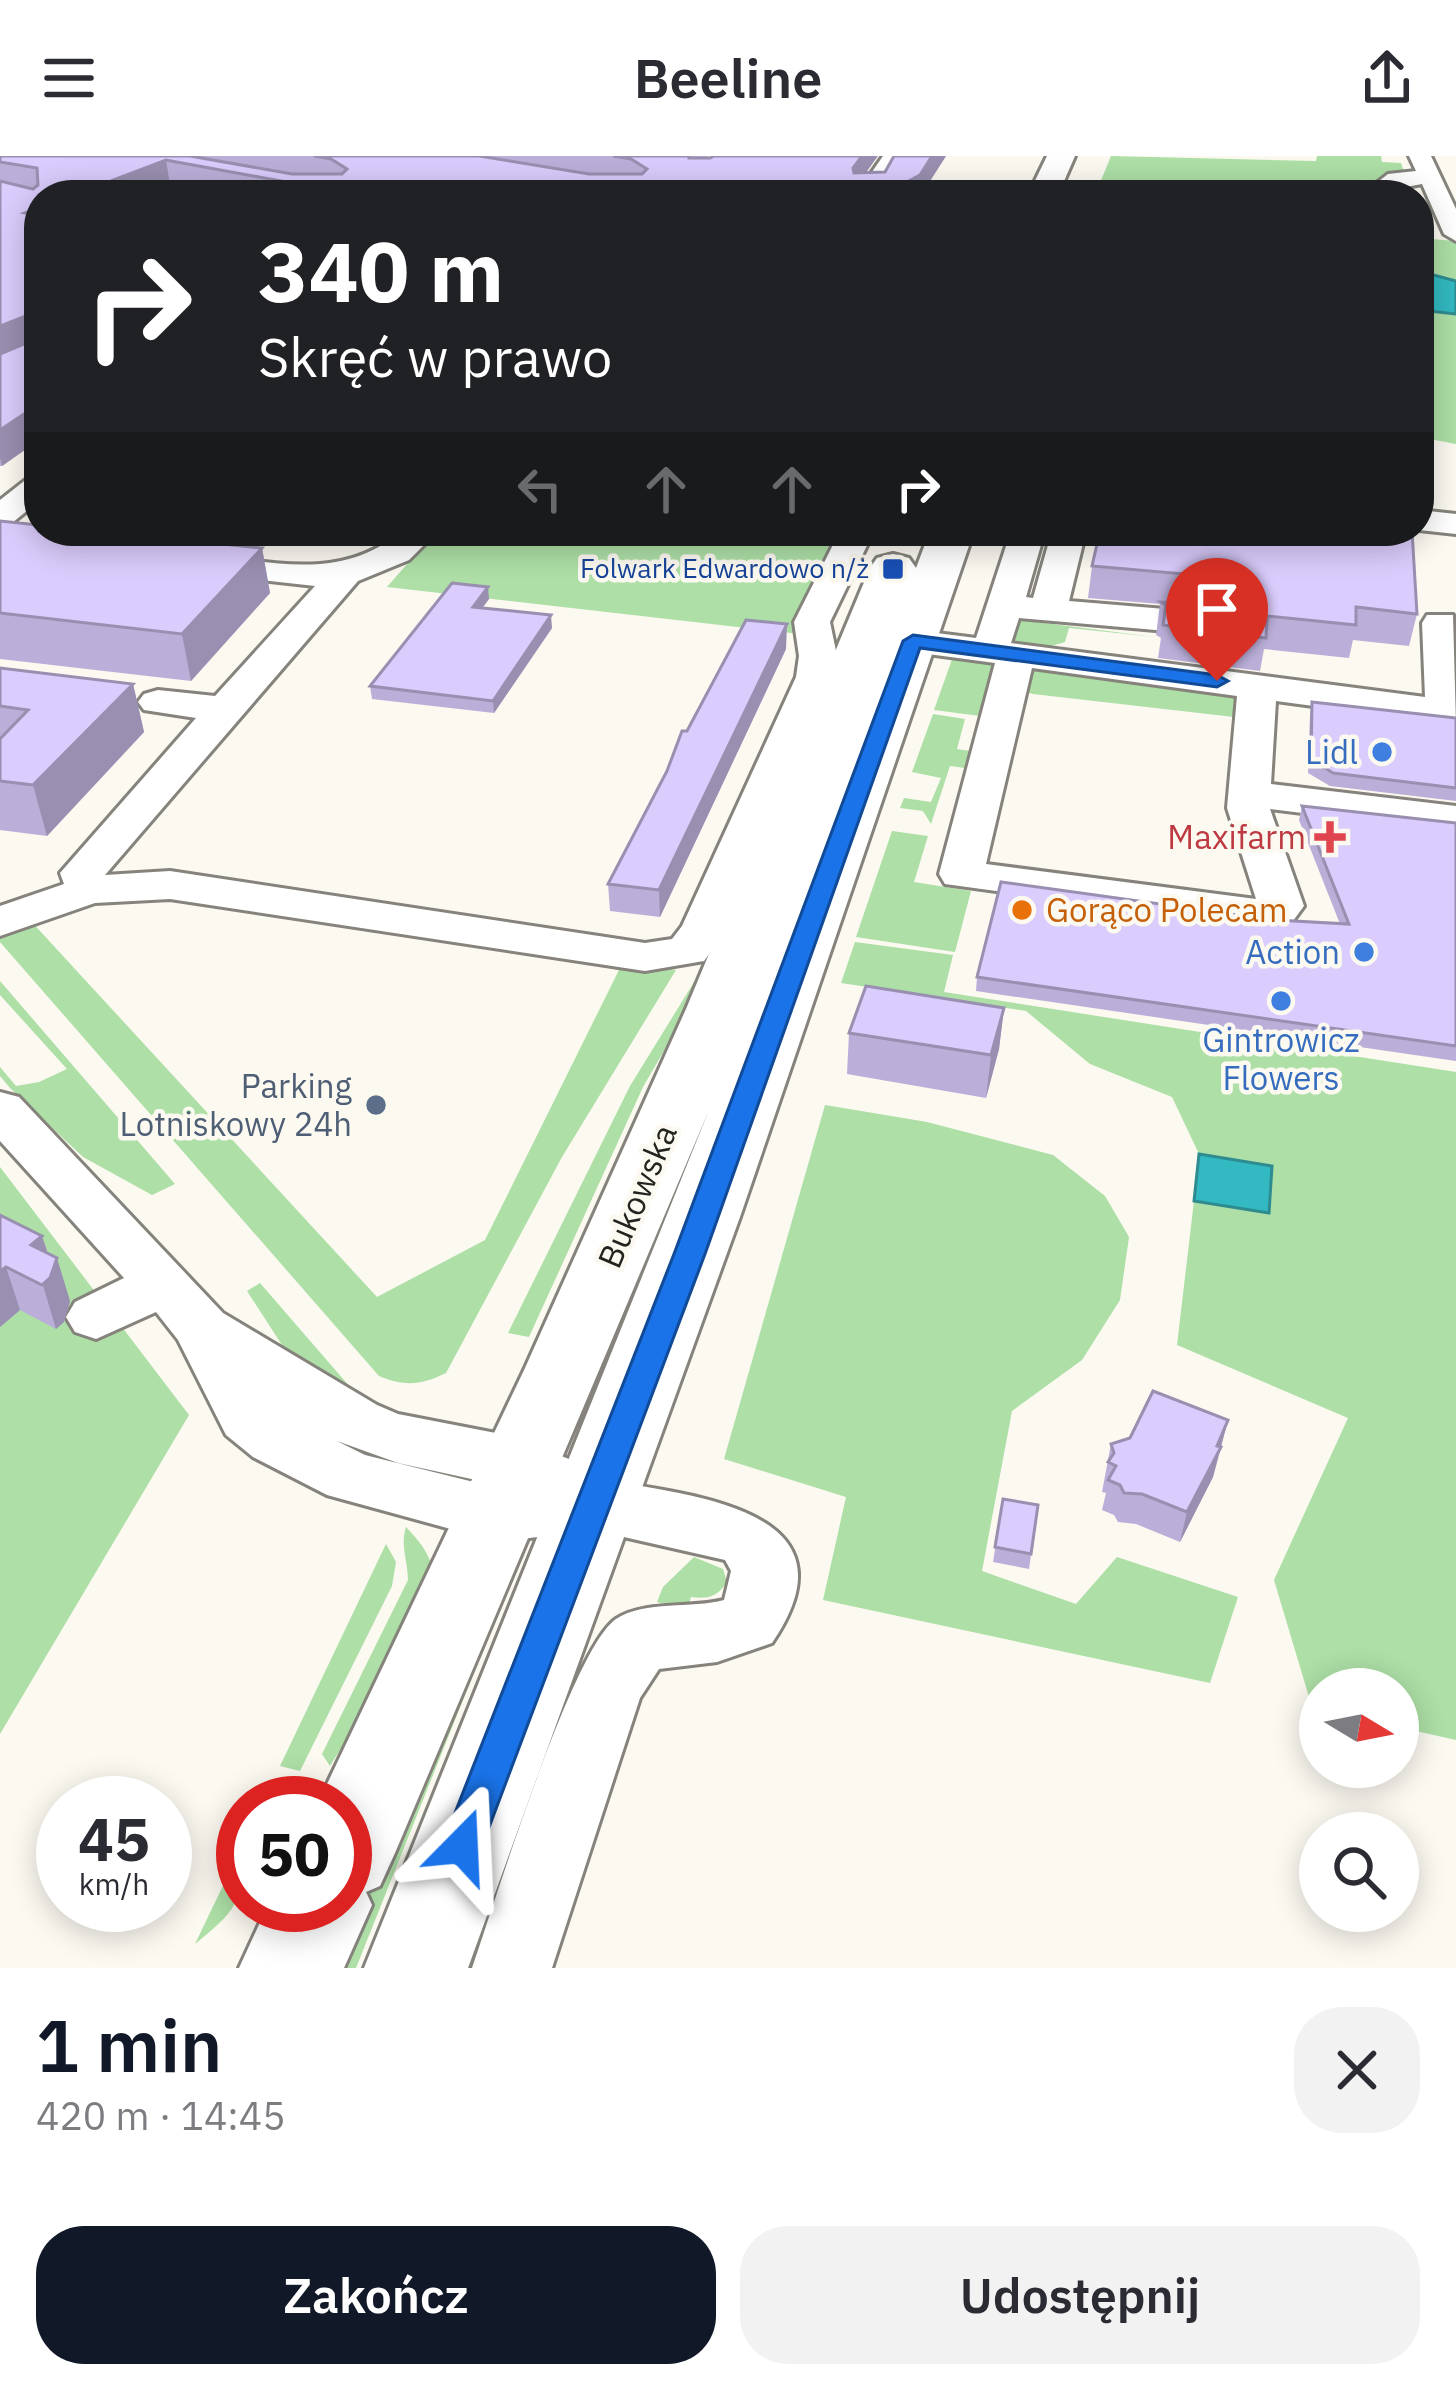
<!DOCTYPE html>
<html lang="pl">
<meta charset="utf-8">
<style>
:root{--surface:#fff;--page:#f2f2f3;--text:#2b2b33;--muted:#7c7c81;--accent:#111827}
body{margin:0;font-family:"IBM Plex Sans",sans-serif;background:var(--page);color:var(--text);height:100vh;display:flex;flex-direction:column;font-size:45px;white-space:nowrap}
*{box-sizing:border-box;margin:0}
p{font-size:39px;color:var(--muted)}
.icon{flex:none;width:66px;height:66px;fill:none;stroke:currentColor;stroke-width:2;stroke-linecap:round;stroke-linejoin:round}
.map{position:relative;height:1812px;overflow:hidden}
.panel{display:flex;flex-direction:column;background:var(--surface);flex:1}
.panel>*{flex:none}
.guide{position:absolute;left:24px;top:24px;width:1410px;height:366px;border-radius:48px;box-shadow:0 6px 30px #0003;background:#202124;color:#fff;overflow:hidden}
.needle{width:78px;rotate:100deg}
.fabs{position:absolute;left:1299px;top:1512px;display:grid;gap:24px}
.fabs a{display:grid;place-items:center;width:120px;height:120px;border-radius:50%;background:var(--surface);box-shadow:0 6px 30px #0003;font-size:60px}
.speed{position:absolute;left:36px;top:1620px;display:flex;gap:24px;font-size:60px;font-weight:700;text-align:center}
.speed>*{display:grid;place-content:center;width:156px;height:156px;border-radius:50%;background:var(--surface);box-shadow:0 6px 30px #0003;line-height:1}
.speed small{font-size:30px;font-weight:400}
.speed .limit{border:18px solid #d22;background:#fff;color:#111}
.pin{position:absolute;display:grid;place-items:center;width:102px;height:102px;color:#fff;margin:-123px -51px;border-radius:50% 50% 50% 0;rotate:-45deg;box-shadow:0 0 12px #0007}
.pin .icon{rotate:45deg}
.me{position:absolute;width:132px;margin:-66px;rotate:21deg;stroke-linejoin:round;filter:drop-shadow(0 0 9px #0008)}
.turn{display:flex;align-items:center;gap:42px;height:252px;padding:0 36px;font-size:54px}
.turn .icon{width:156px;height:156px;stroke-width:2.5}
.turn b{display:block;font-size:84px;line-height:102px}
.lanes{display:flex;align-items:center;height:114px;padding:0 36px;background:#0003;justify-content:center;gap:60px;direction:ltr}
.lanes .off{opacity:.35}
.round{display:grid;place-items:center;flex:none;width:126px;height:126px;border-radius:48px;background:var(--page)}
.headline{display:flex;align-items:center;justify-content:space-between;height:204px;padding:0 36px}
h1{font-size:72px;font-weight:600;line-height:90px;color:var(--accent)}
.primary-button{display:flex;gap:24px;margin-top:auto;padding:24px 36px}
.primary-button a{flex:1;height:138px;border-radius:48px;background:var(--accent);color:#fff;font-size:48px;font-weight:600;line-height:138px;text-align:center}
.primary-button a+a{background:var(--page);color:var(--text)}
header{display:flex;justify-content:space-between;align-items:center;height:156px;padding:0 36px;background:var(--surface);font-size:54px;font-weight:600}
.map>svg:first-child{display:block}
.green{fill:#addfa6}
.water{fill:#32b9c1;stroke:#2e8c91;stroke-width:3}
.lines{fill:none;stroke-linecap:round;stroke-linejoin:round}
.minor-casing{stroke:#85837c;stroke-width:6}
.major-casing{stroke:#85837c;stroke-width:6}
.minor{fill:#fff;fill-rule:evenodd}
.major{fill:#fff;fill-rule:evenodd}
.wall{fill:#bbafd9}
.shaded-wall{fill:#998fb0}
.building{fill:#daccfc;stroke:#998fb0;stroke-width:3}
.route{fill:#1a73e8;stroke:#114b97;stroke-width:3}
.transit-dot{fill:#1a4fb4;stroke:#fbf9f0;stroke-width:4.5}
.shop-dot{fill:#3f7fe0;stroke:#fbf9f0;stroke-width:4.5}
.health-dot{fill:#e0444e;stroke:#fbf9f0;stroke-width:4.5}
.food-dot{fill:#e8710a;stroke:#fbf9f0;stroke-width:4.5}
.service-dot{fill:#5c6f8a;stroke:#fbf9f0;stroke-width:4.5}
.labels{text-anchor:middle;stroke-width:9;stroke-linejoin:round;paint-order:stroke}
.far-transit-label{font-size:27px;fill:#164399;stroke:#fbf9f0;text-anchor:end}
.shop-label{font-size:33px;fill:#366cbe;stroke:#fbf9f0;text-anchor:end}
.health-label{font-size:33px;fill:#be3a42;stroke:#fbf9f0;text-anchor:end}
.food-label{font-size:33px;fill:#c56008;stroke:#fbf9f0;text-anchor:start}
.service-label{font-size:33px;fill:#4e5e75;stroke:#fbf9f0;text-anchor:end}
.street-label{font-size:33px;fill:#242320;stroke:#fbf9f0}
</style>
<header><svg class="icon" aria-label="menu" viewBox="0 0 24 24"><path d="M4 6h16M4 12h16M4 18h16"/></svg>Beeline<svg class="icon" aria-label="share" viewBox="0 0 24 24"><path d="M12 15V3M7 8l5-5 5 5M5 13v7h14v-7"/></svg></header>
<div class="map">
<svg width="1456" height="1812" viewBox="0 0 1456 1812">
<rect width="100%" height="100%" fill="#fbf9f0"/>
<g class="green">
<polygon points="1111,0 1316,5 1317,0 1381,0 1382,6 1401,7 1405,19 1372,28 1379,39 1095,39"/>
<polygon points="1419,82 1456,85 1456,288 1419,281"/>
<polygon points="436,375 848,375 800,478 387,431"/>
<polygon points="1037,457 1036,466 1155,481 1069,472 1065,486 1041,493 1016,486 1012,482 1017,461"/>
<polygon points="851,459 857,460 705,824 643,931 529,1181 508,1177 630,930 699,818 705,818 836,504 828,502 825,488 840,483"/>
<polygon points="955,495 1000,505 988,561 934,554"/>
<polygon points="1027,509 1246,538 1239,561 1234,561 1033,538 1023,535"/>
<polygon points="933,558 965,563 957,593 977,596 972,613 950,610 931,668 923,655 900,652 904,642 931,646 941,622 912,616"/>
<polygon points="892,675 928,680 914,726 971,735 955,796 856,781"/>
<path d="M28,762l349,379 108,-57 134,-270 -20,-4 17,-5 60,9 -114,187 -116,216c-25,12 -40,14 -67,3l-379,-434v-13z"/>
<polygon points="855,786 953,799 944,836 1456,916 1456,1584 1398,1571 1398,1533 1320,1533 1320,1553 1312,1551 1274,1424 1348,1262 1177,1189 1194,1045 1268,1057 1271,1010 1199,998 1172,941 1090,908 1026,855 841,827"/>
<polygon points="0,825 175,1028 152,1039 83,1001 10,932 0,920 0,911 16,930 39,926 67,913 0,839"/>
<polygon points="825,949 927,966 1053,999 1105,1040 1129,1081 1120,1144 1082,1204 1012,1255 982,1415 1076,1448 1117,1401 1238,1441 1210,1527 823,1444 846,1341 724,1303"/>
<polygon points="0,1011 189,1259 0,1578"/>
<polygon points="260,1127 357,1239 414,1264 395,1267 291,1203 247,1135"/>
<path d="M406,1371c12,13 27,29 27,49 0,45 -77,148 -103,190l-8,-12 86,-174c0,-18 -8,-36 -2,-53z"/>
<polygon points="386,1388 396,1406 392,1430 300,1615 280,1610"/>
<path d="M694,1401l29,12 4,13c-10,15 -18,17 -36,15l-4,13 -30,-8 6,-15z"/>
<polygon points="512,1421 356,1812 331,1812"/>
<path d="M243,1688c0,58 -4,64 -48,100z"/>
</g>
<g class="water">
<polygon points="1419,115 1456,125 1456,158 1419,154"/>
<polygon points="1199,998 1272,1010 1269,1057 1194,1045"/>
</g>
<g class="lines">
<defs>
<g id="minor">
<polygon points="883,0 905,0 880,39 856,39"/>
<polygon points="1409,0 1431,0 1456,53 1456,85 1444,78 1422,28 1395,33 1400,39 1375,39 1370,32 1388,18 1416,15"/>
<polygon points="39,319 39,345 12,367 0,370 0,344 28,322"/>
<polygon points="1419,354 1456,358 1456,378 1419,374"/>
<path d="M401,375h37l-29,29 -51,21 -253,294 65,-4 475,72 27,-4 10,-13 114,-249 3,-21 -5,-34 46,-91h34l-44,91 7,34 -3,21 -107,253 -23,31 -59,10 -475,-72 -75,4 -95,33v-30l64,-22 -4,-11 136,-155 -52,-8 -6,-8 6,-8 14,-4 57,6 100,-110 -118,-13 -12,-3 -5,-7 5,-7 12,-3c71,8 145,30 204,-22z"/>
<path d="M1011,375h34l-19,66 7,1 19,-67h34l-17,70 132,11 13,3 5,8 -5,8 -13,3 -182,-16 -8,25 414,54 -3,-74 5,-8h26l3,110 -180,-24 -5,83 185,22v26l-186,-23 34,97 -14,19 -16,4 -329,-45 -6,-10 56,-211 -82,-11 -13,-3 -6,-8 6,-8 13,-3 63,8zM1032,512l205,28 -10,112 29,91 -270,-35z"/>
<path d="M0,936l19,5 204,216 154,92 21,9 108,21 63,24 8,21 16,-2c89,17 273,27 179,165l-55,19 -58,7 -19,29 -88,270h-80c22,-63 100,-319 144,-349 29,-19 76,-10 108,-19l7,-29 -6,-11 -132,-30 -95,12 -171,-47 -74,-38 -27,-22 -48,-95 -22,-28 -60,27 -21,-7 -9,-15 9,-15 49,-24 -124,-137zM337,1285l61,22 110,24 -10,1 -133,-33z"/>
</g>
<g id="major">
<polygon points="1047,0 1075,0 1058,39 1028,39"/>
<polygon points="930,375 974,375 740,1061 468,1812 364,1812 709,954 395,1697 380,1730 366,1736 372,1749 344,1812 239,1812 268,1749 345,1749 345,1647 318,1647 525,1212 686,853 870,412 877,402 893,398 909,402 916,412 902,449"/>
</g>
</defs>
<use href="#minor" class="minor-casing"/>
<use href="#major" class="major-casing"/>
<use href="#minor" class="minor"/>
<use href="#major" class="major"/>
</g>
<g class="wall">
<polygon points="0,0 709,0 705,2 866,17 885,16 894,0 946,0 921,39 225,39 170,29 143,39 39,39 39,284 2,310 0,310"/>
<polygon points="39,319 39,355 32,324"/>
<polygon points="0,365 262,392 270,437 191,525 0,503"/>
<polygon points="237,375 361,375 349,389 238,377"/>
<polygon points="1100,375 1417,458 1409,490 1353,484 1349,502 1264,493 1260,515 1158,502 1161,482 1156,479 1160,448 1088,442 1092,410"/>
<polygon points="489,443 482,452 552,472 494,557 372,543 370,530"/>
<polygon points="786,493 660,761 610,755 608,728 687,575"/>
<polygon points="0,512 133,528 144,576 47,680 0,674"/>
<polygon points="1312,546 1456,562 1456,645 1330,630 1308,617 1310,559"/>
<polygon points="1302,650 1456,667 1456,905 976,835 977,821 1276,764 1340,768 1299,664"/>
<polygon points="1004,852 999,893 986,942 847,918 849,877"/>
<polygon points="0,1059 42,1080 48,1097 70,1145 64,1166 56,1173 20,1154 0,1171"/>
<polygon points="1228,1264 1213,1321 1180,1386 1136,1368 1118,1366 1114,1359 1102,1354 1106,1337 1102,1336 1111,1288"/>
<polygon points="1003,1343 1038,1349 1029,1413 993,1406"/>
</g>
<g class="shaded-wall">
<polygon points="862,0 878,0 852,36 853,12"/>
<polygon points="932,0 946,0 921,39 882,39"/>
<polygon points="166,4 170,29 143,39 74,39"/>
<polygon points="31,158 37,187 0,202 0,170"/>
<polygon points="39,248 39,284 2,310 0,302 0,274"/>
<polygon points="347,375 361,375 349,389"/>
<polygon points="262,392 270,437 191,525 182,478"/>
<polygon points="488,431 489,443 474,463 473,451"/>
<polygon points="551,459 552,472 494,557 493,545"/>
<polygon points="787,468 786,493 660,761 659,734"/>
<polygon points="133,528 144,576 47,680 33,629"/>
<polygon points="1004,852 999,893 986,942 991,899"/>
<polygon points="42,1080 53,1114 57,1102 70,1145 64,1166 56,1173 31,1089"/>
<polygon points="6,1111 20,1154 0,1171 0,1115"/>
<polygon points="1228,1264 1213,1321 1180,1386 1187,1356"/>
</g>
<g class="building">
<polygon points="0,0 190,0 292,18 342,18 347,13 331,3 314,0 479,0 589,18 642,18 647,13 631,3 613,0 689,0 689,2 710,2 714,0 862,0 853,12 854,17 885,16 894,0 932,0 920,19 882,39 885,39 357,39 166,4 74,39 39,39 39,52 25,57 39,60 39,248 0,274 0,198 36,183 37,162 31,158 0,170 0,25 33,33 38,29 37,12 0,6"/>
<polygon points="0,365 39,369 39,375 98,375 262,392 182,478 0,457"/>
<polygon points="1100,375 1412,375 1417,458 1356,451 1356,469 1267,460 1266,482 1163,469 1166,449 1161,446 1221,447 1228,433 1220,423 1207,420 1092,410"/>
<polygon points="452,427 488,431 473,451 551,459 493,545 370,530"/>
<polygon points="746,464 787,468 659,734 608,728 667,615 682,575 687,575"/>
<polygon points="0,512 133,528 33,629 0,625 0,583 28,554 0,550"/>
<polygon points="1312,546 1456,562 1456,632 1333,617 1311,603"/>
<polygon points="1302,650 1456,667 1456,890 977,821 1001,726 1276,764 1349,768"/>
<polygon points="866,830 1004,852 991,899 849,877"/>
<polygon points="0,1059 42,1080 31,1089 57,1102 50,1122 42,1129 6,1111 0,1115"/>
<polygon points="1153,1235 1228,1264 1217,1290 1221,1291 1187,1356 1142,1338 1124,1337 1120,1329 1108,1324 1116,1310 1108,1306 1114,1297 1111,1288 1130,1282"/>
<polygon points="1003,1343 1038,1349 1031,1398 995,1391"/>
</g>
<polygon class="route" points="913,479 1217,519 1228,525 1217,531 920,492 705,1098 482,1690 476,1704 462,1710 448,1704 442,1690 674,1098 903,485"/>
<rect class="transit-dot" x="881" y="401" width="24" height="24" rx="6"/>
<g class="shop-dot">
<circle cx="1382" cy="596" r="12"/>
<circle cx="1364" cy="796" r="12"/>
<circle cx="1281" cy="845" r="12"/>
</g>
<path class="health-dot" d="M1324 663h12v12h12v12h-12v12h-12v-12h-12v-12h12z"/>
<circle class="food-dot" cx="1022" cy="754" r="12"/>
<circle class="service-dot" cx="376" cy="949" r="12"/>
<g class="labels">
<g class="far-transit-label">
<text x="869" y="422">Folwark Edwardowo n/ż</text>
</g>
<g class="shop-label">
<text x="1358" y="608">Lidl</text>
<text x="1340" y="808">Action</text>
<text x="1281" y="896" text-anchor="middle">Gintrowicz<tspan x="1281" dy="38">Flowers</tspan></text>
</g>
<g class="health-label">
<text x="1306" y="693">Maxifarm</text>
</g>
<g class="food-label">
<text x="1046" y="766">Gorąco Polecam</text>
</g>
<g class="service-label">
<text x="352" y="942">Parking<tspan x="352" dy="38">Lotniskowy 24h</tspan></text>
</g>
<g class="street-label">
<text transform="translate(637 1040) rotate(-67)" y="12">Bukowska</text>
</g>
</g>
</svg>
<div class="fabs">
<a><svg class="needle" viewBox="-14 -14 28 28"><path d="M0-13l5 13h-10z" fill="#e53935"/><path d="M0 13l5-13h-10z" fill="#7c7c81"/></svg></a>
<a><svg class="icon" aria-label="search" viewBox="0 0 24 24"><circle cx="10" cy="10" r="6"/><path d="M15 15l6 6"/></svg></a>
</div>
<div class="speed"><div>45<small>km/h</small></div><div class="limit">50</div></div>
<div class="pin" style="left:1217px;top:525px;background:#d93025"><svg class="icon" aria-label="arrive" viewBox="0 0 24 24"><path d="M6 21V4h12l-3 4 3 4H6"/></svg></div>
<svg class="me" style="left:462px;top:1690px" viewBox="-20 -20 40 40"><path d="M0-17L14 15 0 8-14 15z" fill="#1a73e8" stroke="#fff" stroke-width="4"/></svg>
<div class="guide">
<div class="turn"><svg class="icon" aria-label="right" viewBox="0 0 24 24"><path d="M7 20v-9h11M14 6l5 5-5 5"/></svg><div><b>340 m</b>Skręć w prawo</div></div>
<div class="lanes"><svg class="icon off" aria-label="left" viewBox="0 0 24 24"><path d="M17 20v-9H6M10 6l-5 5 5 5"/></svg><svg class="icon off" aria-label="ahead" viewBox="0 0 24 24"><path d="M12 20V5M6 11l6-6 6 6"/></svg><svg class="icon off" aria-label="ahead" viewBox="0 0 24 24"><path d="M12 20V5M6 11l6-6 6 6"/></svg><svg class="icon" aria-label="right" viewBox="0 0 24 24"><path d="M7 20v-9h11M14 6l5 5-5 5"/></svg></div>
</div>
</div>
<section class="panel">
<div class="headline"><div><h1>1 min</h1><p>420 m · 14:45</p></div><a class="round"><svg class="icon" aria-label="close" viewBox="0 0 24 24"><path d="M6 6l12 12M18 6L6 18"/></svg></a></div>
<div class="primary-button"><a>Zakończ</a><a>Udostępnij</a></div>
</section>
